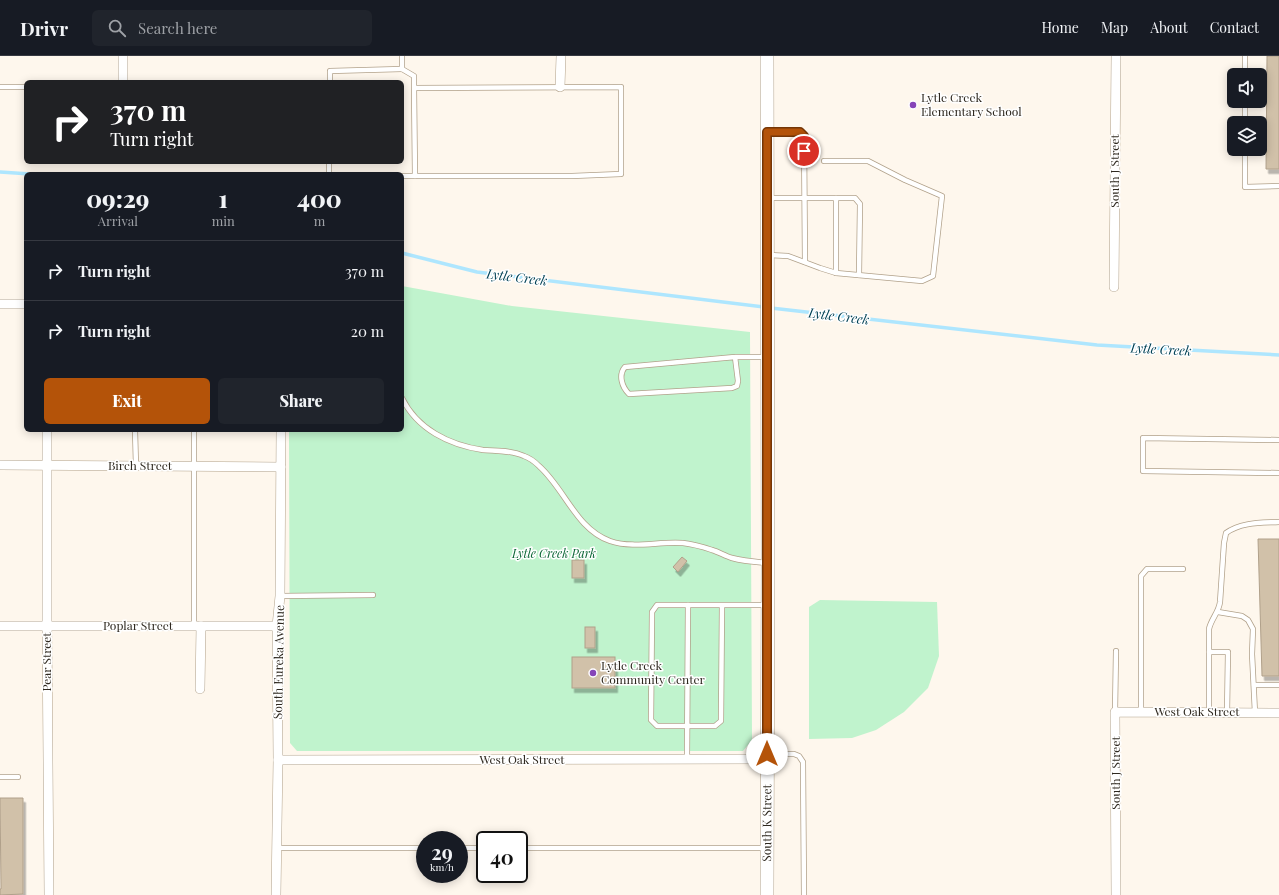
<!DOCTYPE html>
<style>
:root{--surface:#171b24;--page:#20242c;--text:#f1f3f6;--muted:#9ea1a6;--line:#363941;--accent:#b45309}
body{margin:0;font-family:"Playfair Display",serif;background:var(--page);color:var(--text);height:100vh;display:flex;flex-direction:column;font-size:15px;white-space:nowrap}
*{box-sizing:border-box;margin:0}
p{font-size:13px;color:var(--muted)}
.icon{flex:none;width:22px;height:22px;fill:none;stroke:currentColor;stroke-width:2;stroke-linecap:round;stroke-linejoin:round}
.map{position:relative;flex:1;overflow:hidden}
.panel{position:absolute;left:24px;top:116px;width:380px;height:260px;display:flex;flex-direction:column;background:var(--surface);border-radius:6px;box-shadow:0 2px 10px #0003}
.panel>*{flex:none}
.guide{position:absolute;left:24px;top:24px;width:380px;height:84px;border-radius:6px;box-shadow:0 2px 10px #0003;background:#202124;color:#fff;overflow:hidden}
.buttons{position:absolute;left:1227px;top:12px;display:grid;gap:8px}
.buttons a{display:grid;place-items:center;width:40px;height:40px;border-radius:6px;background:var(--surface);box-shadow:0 2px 10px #0003;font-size:20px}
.speed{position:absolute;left:416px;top:775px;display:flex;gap:8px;font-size:20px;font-weight:700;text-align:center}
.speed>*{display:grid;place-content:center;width:52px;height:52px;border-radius:50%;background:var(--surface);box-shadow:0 2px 10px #0003;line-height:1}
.speed small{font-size:10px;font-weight:400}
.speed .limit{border:2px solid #111;border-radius:6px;background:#fff;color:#111}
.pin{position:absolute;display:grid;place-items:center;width:34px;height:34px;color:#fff;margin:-17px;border:2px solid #fff;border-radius:50%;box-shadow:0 1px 4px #0007}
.me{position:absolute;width:44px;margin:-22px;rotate:0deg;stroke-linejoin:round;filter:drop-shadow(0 0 3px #0008)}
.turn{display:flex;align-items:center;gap:14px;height:84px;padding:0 20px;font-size:18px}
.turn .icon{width:52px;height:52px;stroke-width:2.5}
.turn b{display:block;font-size:28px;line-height:34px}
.eta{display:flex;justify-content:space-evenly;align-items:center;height:68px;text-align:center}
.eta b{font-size:24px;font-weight:800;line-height:28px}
.action{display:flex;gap:8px;margin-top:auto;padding:8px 20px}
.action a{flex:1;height:46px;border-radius:6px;background:var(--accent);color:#fff;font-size:16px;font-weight:800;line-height:46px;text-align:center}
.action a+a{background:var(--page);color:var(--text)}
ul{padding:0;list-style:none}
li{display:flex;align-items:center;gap:12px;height:60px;padding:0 20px;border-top:1px solid var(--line)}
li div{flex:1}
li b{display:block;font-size:15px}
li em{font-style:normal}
header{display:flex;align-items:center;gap:24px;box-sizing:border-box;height:56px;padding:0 20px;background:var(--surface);border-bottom:1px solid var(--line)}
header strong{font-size:19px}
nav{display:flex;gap:22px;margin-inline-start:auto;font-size:14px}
.search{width:280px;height:36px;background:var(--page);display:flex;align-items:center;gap:10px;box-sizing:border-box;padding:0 14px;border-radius:6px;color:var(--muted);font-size:15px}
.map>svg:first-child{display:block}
.green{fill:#c0f3cd}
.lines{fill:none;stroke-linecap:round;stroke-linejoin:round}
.stream{stroke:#aee6fe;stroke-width:3.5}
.building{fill:#d1c1a9;stroke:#b0a08a;filter:url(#shadow)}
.lane-casing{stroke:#b1a18a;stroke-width:6}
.street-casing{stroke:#b1a18a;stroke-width:10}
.secondary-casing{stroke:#b1a18a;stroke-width:14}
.lane{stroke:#fff;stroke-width:4.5}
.street{stroke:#fff;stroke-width:9}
.secondary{stroke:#fff;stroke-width:13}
.route-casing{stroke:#753606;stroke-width:10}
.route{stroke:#b45309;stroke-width:7}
.poi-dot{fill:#8644b8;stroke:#fff;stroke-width:1.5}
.labels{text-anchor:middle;stroke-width:3;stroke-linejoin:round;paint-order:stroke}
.poi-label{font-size:12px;fill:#2e281f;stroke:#fff;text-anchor:start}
.street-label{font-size:12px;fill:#2e281f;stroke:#fff}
.park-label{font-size:12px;font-style:italic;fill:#0c6736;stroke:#fff}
.water-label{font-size:13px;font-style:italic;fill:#004155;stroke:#fff}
</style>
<header>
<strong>Drivr</strong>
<div class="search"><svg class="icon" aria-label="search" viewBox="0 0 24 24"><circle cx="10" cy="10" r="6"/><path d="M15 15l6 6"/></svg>Search here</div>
<nav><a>Home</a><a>Map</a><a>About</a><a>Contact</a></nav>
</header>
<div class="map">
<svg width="1279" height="839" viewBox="0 0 1279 839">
<defs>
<filter id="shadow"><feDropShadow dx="2.5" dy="4.5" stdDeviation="0" flood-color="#0004"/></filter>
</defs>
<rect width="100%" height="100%" fill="#fef7ed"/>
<g class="green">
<polygon points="402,230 512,250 750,276 752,684 743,695 297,695 290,687 289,374 402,374"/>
<polygon points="820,544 937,546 939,600 928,632 904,656 876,674 852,682 809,683 809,551"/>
</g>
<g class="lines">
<g class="stream">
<polyline points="0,116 30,118"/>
<polyline points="402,197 477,216 764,251"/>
<polyline points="771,252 1097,289 1279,299"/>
</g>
</g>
<g class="building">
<polygon points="1267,0 1279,0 1279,113 1266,113"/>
<polygon points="1258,483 1279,483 1279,620 1262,620"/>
<polygon points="682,501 687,505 678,516 673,511"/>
<rect x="572" y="504" width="12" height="18"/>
<rect x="585" y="571" width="10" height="21"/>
<rect x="572" y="601" width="43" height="31"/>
<polygon points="0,742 23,742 23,838 0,839 0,833 1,833"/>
</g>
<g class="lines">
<defs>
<g id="lane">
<polyline points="402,0 402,13 414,20 414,32 415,120 572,120 621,118 621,31 414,32"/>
<polyline points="1245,0 1245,19"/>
<polyline points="330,26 330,15 402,13"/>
<polyline points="0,31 26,31"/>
<polyline points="1245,45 1245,67"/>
<polyline points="769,76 800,76 804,79 805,206"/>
<polyline points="1245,93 1245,131 1279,130"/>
<polyline points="329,118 329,106"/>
<polyline points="402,120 415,120"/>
<polyline points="769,142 855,142 860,148 859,219"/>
<polyline points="836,142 836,217"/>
<polyline points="769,199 788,200 820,212 836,217 922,225 933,220 942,140 905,124 868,105 824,105"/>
<path d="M735,301l3,24 -1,5 -5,2 -103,6c-7,-7 -11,-19 -4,-27l110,-10h31"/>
<path d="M402,342c15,31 47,47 81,52 13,1 28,0 41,6 6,2 11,6 15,10 26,23 37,63 71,75 24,8 49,0 73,2 9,1 20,4 29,7 7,2 13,6 20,8 11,3 23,4 36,5"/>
<polyline points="135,374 136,410"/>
<polyline points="194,374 194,570"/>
<polyline points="1279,384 1143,382 1143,415 1279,417"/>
<polyline points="280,540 373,539"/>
<path d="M722,549l-1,116 -6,5h-58l-6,-6 1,-108 5,-7c37,0 73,0 109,0"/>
<polyline points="1218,556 1242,560 1248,564 1253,573 1252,598 1255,657"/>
<polyline points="1209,596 1228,596 1227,657"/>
<polyline points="1254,629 1279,629"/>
<polyline points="1115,656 1116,595"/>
<polyline points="1141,656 1141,520 1147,513 1183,513"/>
<path d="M1209,657v-84c2,-10 10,-17 11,-27l4,-59 2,-10c15,-11 35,-10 53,-11"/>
<polyline points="769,698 794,698 799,700 803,706 804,839"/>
<polyline points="687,703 688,549"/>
<polyline points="0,721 18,721"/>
<polyline points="277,792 425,792"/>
<polyline points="459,792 485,792"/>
<polyline points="519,792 765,792"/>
</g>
<g id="street">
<polyline points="123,26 123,0"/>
<polyline points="560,31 561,0"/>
<polyline points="1114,231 1116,0"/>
<polyline points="0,248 26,248"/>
<polyline points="47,374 47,570 49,839"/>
<polyline points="0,409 281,411"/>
<polyline points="0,570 277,570"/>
<polyline points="200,633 201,570"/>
<polyline points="278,704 767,703"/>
<polyline points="276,839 278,704 277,570 280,540 281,374"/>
<polyline points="1116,839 1115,656 1279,657"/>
</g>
<g id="secondary">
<path id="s1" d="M767,839l1,-332 -1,-507"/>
</g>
</defs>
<use href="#lane" class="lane-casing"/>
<use href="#street" class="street-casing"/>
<use href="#secondary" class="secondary-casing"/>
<use href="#lane" class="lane"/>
<use href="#street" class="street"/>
<use href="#secondary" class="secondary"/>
</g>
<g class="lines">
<defs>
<polyline id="route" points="767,698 767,76 800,76 804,80 804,95"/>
</defs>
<use href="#route" class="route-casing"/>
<use href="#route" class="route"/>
</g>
<g class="poi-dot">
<circle cx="913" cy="49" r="4"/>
<circle cx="593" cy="617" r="4"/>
</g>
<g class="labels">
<g class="poi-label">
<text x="921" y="46">Lytle Creek<tspan x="921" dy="14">Elementary School</tspan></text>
<text x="601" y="614">Lytle Creek<tspan x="601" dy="14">Community Center</tspan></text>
</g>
<g class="street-label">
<text transform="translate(1115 115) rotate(-90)" y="4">South J Street</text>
<text x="140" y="414">Birch Street</text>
<text x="138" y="574">Poplar Street</text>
<text transform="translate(47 606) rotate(-90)" y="4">Pear Street</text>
<text transform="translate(279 606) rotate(-89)" y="4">South Eureka Avenue</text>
<text x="1197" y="660">West Oak Street</text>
<text x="522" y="708">West Oak Street</text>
<text transform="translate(1116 717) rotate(-90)" y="4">South J Street</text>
<text dy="4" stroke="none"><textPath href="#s1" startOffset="72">South K Street</textPath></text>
</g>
<g class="park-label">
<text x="554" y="502">Lytle Creek Park</text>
</g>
<g class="water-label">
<text transform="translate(517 221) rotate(7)" y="5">Lytle Creek</text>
<text transform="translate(839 260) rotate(7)" y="5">Lytle Creek</text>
<text transform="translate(1161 293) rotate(3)" y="5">Lytle Creek</text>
</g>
</g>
</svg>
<div class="buttons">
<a><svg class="icon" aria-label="sound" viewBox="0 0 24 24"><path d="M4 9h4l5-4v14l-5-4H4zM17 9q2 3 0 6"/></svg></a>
<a><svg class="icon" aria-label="layers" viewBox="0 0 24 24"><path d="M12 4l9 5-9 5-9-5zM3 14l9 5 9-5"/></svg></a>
</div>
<div class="speed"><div>29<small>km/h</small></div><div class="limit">40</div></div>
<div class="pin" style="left:804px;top:95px;background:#d93025"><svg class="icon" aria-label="arrive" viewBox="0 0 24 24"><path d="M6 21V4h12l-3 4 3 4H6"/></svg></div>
<svg class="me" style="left:767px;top:698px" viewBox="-20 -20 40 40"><circle r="19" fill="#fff"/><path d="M0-13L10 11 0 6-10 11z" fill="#b45309"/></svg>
<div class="guide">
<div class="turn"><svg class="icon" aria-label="right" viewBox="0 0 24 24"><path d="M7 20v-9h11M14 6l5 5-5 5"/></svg><div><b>370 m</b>Turn right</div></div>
</div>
<section class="panel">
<div class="eta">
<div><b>09:29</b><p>Arrival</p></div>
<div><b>1</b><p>min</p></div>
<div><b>400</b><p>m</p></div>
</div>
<ul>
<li><svg class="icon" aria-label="right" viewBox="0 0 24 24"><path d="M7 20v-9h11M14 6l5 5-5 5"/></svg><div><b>Turn right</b></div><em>370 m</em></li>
<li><svg class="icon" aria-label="right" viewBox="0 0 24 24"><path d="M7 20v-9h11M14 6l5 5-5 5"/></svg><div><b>Turn right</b></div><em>20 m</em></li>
</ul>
<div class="action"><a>Exit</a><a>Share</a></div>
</section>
</div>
